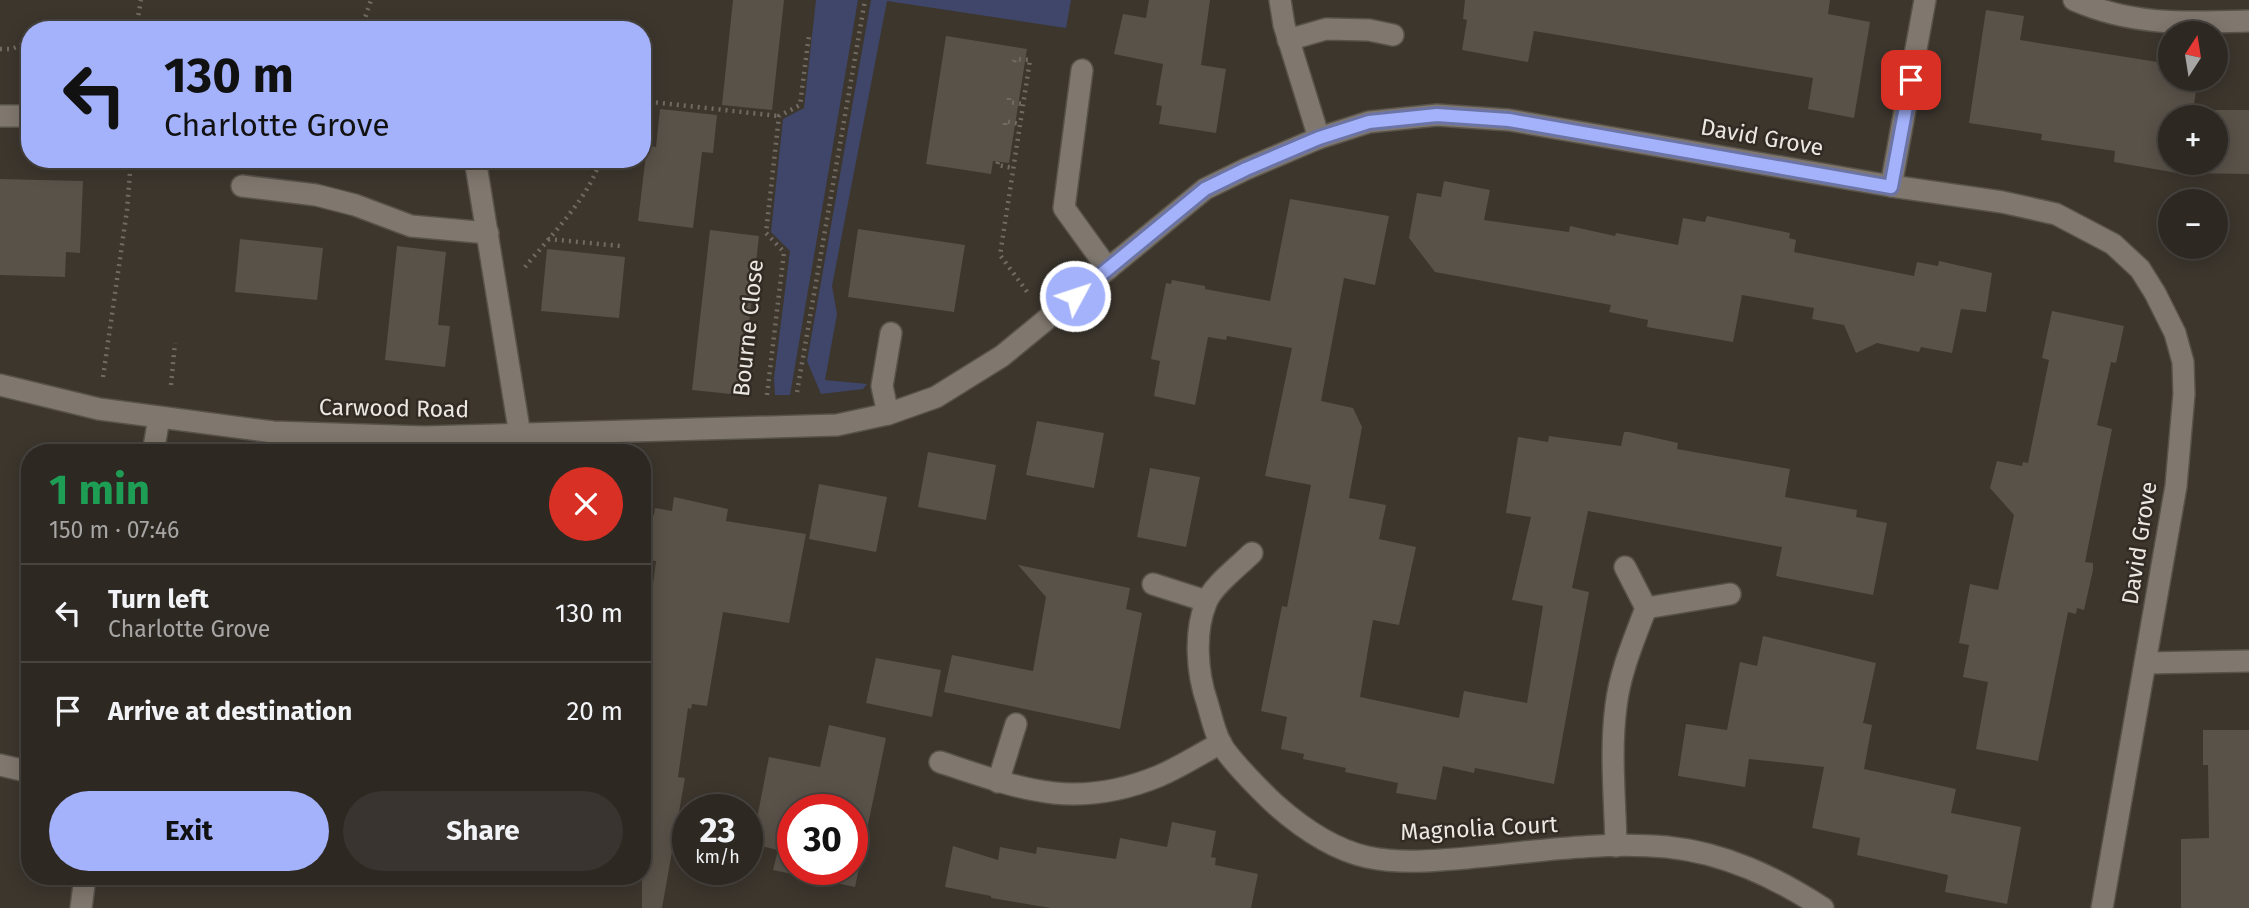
<!DOCTYPE html>
<meta charset="utf-8">
<style>
:root{--surface:#2d2822;--page:#39342f;--text:#f1f3f6;--muted:#a7a6a5;--line:#484440;--accent:#a4b2fc}
body{margin:0;font-family:"Fira Sans",sans-serif;background:var(--page);color:var(--text);height:100vh;display:flex;flex-direction:column;font-size:26px;white-space:nowrap}
*{box-sizing:border-box;margin:0}
p{font-size:23px;color:var(--muted)}
.icon{flex:none;width:38px;height:38px;fill:none;stroke:currentColor;stroke-width:2;stroke-linecap:round;stroke-linejoin:round}
.map{position:relative;flex:1;overflow:hidden}
.drawer{position:absolute;left:21px;top:444px;width:630px;height:441px;display:flex;flex-direction:column;background:var(--surface);border-radius:28px;box-shadow:0 4px 18px #0003,0 0 0 2px var(--line)}
.drawer>*{flex:none}
.guide{position:absolute;left:21px;top:21px;width:630px;height:147px;border-radius:28px;box-shadow:0 4px 18px #0003,0 0 0 2px var(--line);background:#a4b2fc;color:#111;overflow:hidden}
.needle{width:46px;rotate:12deg}
.tools{position:absolute;left:2158px;top:21px;display:grid;gap:14px}
.tools a{display:grid;place-items:center;width:70px;height:70px;border-radius:50%;background:var(--surface);box-shadow:0 4px 18px #0003,0 0 0 2px var(--line);font-size:35px}
.speed{position:absolute;left:672px;top:794px;display:flex;gap:14px;font-size:35px;font-weight:700;text-align:center}
.speed>*{display:grid;place-content:center;width:91px;height:91px;border-radius:50%;background:var(--surface);box-shadow:0 4px 18px #0003,0 0 0 2px var(--line);line-height:1}
.speed small{font-size:18px;font-weight:400}
.speed .limit{border:10px solid #d22;background:#fff;color:#111}
.pin{position:absolute;display:grid;place-items:center;width:60px;height:60px;color:#fff;margin:-30px;border-radius:14px;box-shadow:0 4px 10px #0006}
.me{position:absolute;width:77px;margin:-38px;rotate:50deg;stroke-linejoin:round;filter:drop-shadow(0 0 5px #0008)}
.turn{display:flex;align-items:center;gap:24px;height:147px;padding:0 28px;font-size:32px}
.turn .icon{width:91px;height:91px;stroke-width:2.5}
.turn b{display:block;font-size:49px;line-height:60px}
.round{display:grid;place-items:center;flex:none;width:74px;height:74px;border-radius:37px;background:var(--page)}
.overview{display:flex;align-items:center;justify-content:space-between;height:119px;padding:0 28px}
h1{font-size:42px;font-weight:700;line-height:52px;color:#1e9e55}
.cta{display:flex;gap:14px;margin-top:auto;padding:14px 28px}
.cta a{flex:1;height:80px;border-radius:42px;background:var(--accent);color:#111;font-size:28px;font-weight:700;line-height:80px;text-align:center}
.cta a+a{background:var(--page);color:var(--text)}
ul{padding:0;list-style:none}
li{display:flex;align-items:center;gap:21px;height:98px;padding:0 28px;border-top:2px solid var(--line)}
li div{flex:1}
li b{display:block;font-size:26px}
li em{font-style:normal}
.map>svg:first-child{display:block}
.green{fill:#3f4669}
.building{fill:#595249;fill-rule:evenodd}
.lines{fill:none;stroke-linecap:round;stroke-linejoin:round}
.service-casing{stroke:#57524a;stroke-width:24}
.minor-casing{stroke:#57524a;stroke-width:24}
.path{stroke:#716b63;stroke-width:4.5;stroke-dasharray:2 5;stroke-linecap:butt}
.service{stroke:#80786e;stroke-width:21}
.minor{stroke:#80786e;stroke-width:21}
.route-casing{stroke:#6b74a4;stroke-width:18}
.route{stroke:#a4b2fc;stroke-width:12}
.labels{text-anchor:middle;stroke-width:5;stroke-linejoin:round;paint-order:stroke}
.street-label{font-size:23px;fill:#ebe7e1;stroke:#322b23}
</style>
<div class="map">
<svg width="2249" height="908" viewBox="0 0 2249 908">
<rect width="100%" height="100%" fill="#3c362d"/>
<g class="green">
<polygon points="816,0 858,0 790,395 775,395 774,378 790,251 771,232 783,119 804,108"/>
<polygon points="871,0 1071,0 1066,28 887,1 832,286 837,314 825,380 867,384 863,389 821,394 807,361"/>
</g>
<g class="building">
<polygon points="733,0 784,0 772,110 722,105"/>
<polygon points="1149,0 1210,0 1201,65 1226,69 1216,133 1159,124 1162,106 1156,105 1163,64 1114,54 1123,14 1146,18"/>
<polygon points="1465,0 1830,0 1828,14 1870,22 1854,118 1808,109 1813,78 1534,31 1528,62 1462,50 1467,20 1463,19"/>
<path d="M1986,10l38,6 -4,24 150,24v15h28l-5,31h56v64l-72,-1 -63,-11 1,-11 -74,-11 1,-6 -73,-11zM2170,117h46v46h-46z"/>
<polygon points="946,36 1027,49 1009,163 993,161 991,174 926,164"/>
<polygon points="660,109 717,115 713,153 702,152 693,228 638,221 647,146 656,147"/>
<polygon points="0,179 83,181 80,253 66,252 65,277 0,275"/>
<polygon points="1444,181 1490,190 1484,220 1569,232 1570,226 1615,236 1616,233 1678,245 1683,218 1705,222 1707,216 1790,233 1789,238 1796,240 1794,252 1914,276 1917,262 1938,266 1939,261 1992,273 1986,312 1961,309 1952,353 1921,347 1919,352 1877,343 1856,353 1844,325 1812,319 1814,308 1742,295 1733,342 1647,327 1648,320 1609,312 1611,305 1435,272 1409,238 1417,193 1441,197"/>
<polygon points="1290,199 1389,216 1375,285 1344,278 1321,401 1353,408 1362,427 1349,498 1386,505 1379,539 1416,547 1399,625 1373,620 1360,697 1459,718 1464,691 1527,703 1543,606 1512,600 1531,517 1506,513 1518,437 1548,442 1549,436 1621,446 1624,432 1629,432 1678,443 1677,449 1790,469 1785,497 1857,510 1856,517 1887,523 1873,595 1776,576 1782,547 1588,511 1572,588 1589,592 1554,784 1475,768 1474,773 1443,766 1436,800 1396,793 1398,783 1345,772 1346,768 1303,759 1304,754 1281,749 1287,717 1261,711 1282,606 1287,607 1311,485 1265,476 1292,348 1227,336 1226,340 1208,337 1195,405 1154,396 1160,361 1151,359 1166,283 1171,284 1172,280 1205,286 1205,289 1270,301"/>
<polygon points="858,229 965,245 954,312 848,297"/>
<polygon points="710,230 759,236 741,395 692,390"/>
<polygon points="240,239 323,248 317,300 235,292"/>
<polygon points="397,246 446,252 438,325 450,326 445,367 385,360"/>
<polygon points="547,249 625,257 619,318 541,311"/>
<polygon points="2052,311 2124,326 2116,363 2111,362 2097,425 2112,429 2085,562 2093,563 2093,570 2084,610 2077,608 2076,614 2068,612 2038,761 1976,749 1988,682 1963,677 1969,645 1959,643 1970,584 1998,590 2014,515 1990,488 1997,461 2022,466 2023,462 2028,463 2049,360 2042,358"/>
<polygon points="1037,421 1104,433 1094,488 1026,475"/>
<polygon points="928,452 996,465 986,520 918,507"/>
<polygon points="1150,468 1200,477 1186,547 1137,537"/>
<polygon points="819,484 887,497 876,552 809,539"/>
<polygon points="674,497 728,509 726,521 806,534 789,623 723,612 707,706 692,704 691,709 688,708 678,777 685,778 662,908 642,908 642,629 647,630 656,561 642,559 642,513 654,515 655,508 672,511"/>
<polygon points="1018,565 1130,588 1126,609 1142,613 1120,729 944,692 952,655 1033,671 1046,597"/>
<polygon points="1763,636 1876,663 1863,723 1872,725 1864,769 1956,789 1951,813 2021,827 2007,904 1945,892 1948,875 1857,855 1860,838 1812,828 1824,767 1749,759 1745,787 1678,776 1686,724 1727,730 1740,662 1757,666"/>
<polygon points="876,658 941,670 932,717 866,703"/>
<path d="M829,725l57,13 -31,149 -82,-17 5,-20 -26,-6 17,-87 51,10zM793,810h59v60h-59z"/>
<polygon points="2203,730 2249,730 2249,908 2181,908 2181,839 2209,838 2208,765 2203,765"/>
<polygon points="1172,822 1216,831 1211,857 1216,858 1215,865 1258,874 1251,908 1051,908 991,898 991,896 945,887 953,846 998,860 1000,847 1036,854 1037,847 1116,859 1120,838 1167,847"/>
</g>
<g class="lines">
<defs>
<g id="service">
<polyline points="1288,40 1326,29 1369,30 1393,35"/>
<polyline points="1082,70 1064,208 1108,269"/>
<polyline points="242,186 316,195 355,205 411,226 488,233"/>
<polyline points="888,414 882,386 891,333"/>
</g>
<g id="minor">
<polyline points="1280,0 1284,25 1319,138"/>
<path d="M2074,0c59,26 112,23 175,21"/>
<polyline points="0,116 30,116"/>
<polyline points="475,159 520,435"/>
<polyline points="1891,186 1925,0"/>
<polyline points="0,385 99,409 273,432 424,437 837,425 888,414 936,397 1002,356 1205,189 1246,169 1319,138 1369,122 1437,115 1509,120 1891,186 2002,202 2056,214 2113,244 2140,269 2155,293 2175,333 2183,362 2184,394 2176,486 2102,908"/>
<polyline points="153,453 159,418"/>
<path d="M1252,553c-13,13 -40,33 -46,50 -12,29 -9,70 1,99 4,13 7,28 13,40 7,15 43,51 56,63 26,23 56,44 91,52 33,7 66,4 100,1 65,-6 134,-17 200,-11 58,6 108,30 156,61"/>
<polyline points="1625,567 1646,608 1730,594"/>
<polyline points="1153,584 1206,601"/>
<polyline points="2146,663 2249,661"/>
<path d="M940,762c81,27 134,49 219,14 21,-9 41,-22 62,-33"/>
<polyline points="0,765 30,772"/>
<polyline points="998,782 1016,724"/>
<path d="M1616,846c-1,-47 -6,-95 0,-140 4,-34 18,-66 30,-98"/>
<polyline points="81,908 85,877"/>
</g>
</defs>
<use href="#service" class="service-casing"/>
<use href="#minor" class="minor-casing"/>
<g class="path">
<polyline points="136,29 141,0"/>
<polyline points="58,30 67,26 136,29"/>
<polyline points="361,30 371,0"/>
<polyline points="0,49 12,49 30,41"/>
<polyline points="1014,62 1015,59 1030,60 1000,255 1028,293"/>
<polyline points="1009,98 1009,102 1023,104"/>
<polyline points="642,101 779,116"/>
<polyline points="1005,125 1005,121 1020,124"/>
<polyline points="998,162 997,165 1013,168"/>
<polyline points="548,239 620,246"/>
<path d="M525,267c23,-28 68,-74 75,-108"/>
<polyline points="103,377 127,210 131,159"/>
<polyline points="171,385 175,343"/>
<polyline points="797,392 865,0"/>
<polyline points="767,395 784,252 766,233 779,116 800,105 809,35"/>
</g>
<use href="#service" class="service"/>
<use href="#minor" class="minor"/>
</g>
<g class="lines">
<defs>
<polyline id="route" points="1075,296 1205,189 1246,169 1319,138 1369,122 1437,115 1509,120 1891,187 1911,80"/>
</defs>
<use href="#route" class="route-casing"/>
<use href="#route" class="route"/>
</g>
<g class="labels">
<g class="street-label">
<text transform="translate(1762 137) rotate(10)" y="8">David Grove</text>
<text transform="translate(748 328) rotate(-84)" y="8">Bourne Close</text>
<text transform="translate(394 408) rotate(1)" y="8">Carwood Road</text>
<text transform="translate(2139 543) rotate(-81)" y="8">David Grove</text>
<text transform="translate(1479 828) rotate(-3)" y="8">Magnolia Court</text>
</g>
</g>
</svg>
<div class="tools">
<a><svg class="needle" viewBox="-14 -14 28 28"><path d="M0-13l5 13h-10z" fill="#e53935"/><path d="M0 13l5-13h-10z" fill="#a7a6a5"/></svg></a>
<a>+</a>
<a>−</a>
</div>
<div class="speed"><div>23<small>km/h</small></div><div class="limit">30</div></div>
<div class="pin" style="left:1911px;top:80px;background:#d93025"><svg class="icon" aria-label="arrive" viewBox="0 0 24 24"><path d="M6 21V4h12l-3 4 3 4H6"/></svg></div>
<svg class="me" style="left:1075px;top:296px" viewBox="-20 -20 40 40"><circle r="17" fill="#a4b2fc" stroke="#fff" stroke-width="3"/><path d="M0-11L8 9 0 5-8 9z" fill="#fff"/></svg>
<div class="guide">
<div class="turn"><svg class="icon" aria-label="left" viewBox="0 0 24 24"><path d="M17 20v-9H6M10 6l-5 5 5 5"/></svg><div><b>130 m</b>Charlotte Grove</div></div>
</div>
<section class="drawer">
<div class="overview"><div><h1>1 min</h1><p>150 m · 07:46</p></div><a class="round" style="background:#d93025;color:#fff"><svg class="icon" aria-label="close" viewBox="0 0 24 24"><path d="M6 6l12 12M18 6L6 18"/></svg></a></div>
<ul>
<li><svg class="icon" aria-label="left" viewBox="0 0 24 24"><path d="M17 20v-9H6M10 6l-5 5 5 5"/></svg><div><b>Turn left</b><p>Charlotte Grove</p></div><em>130 m</em></li>
<li><svg class="icon" aria-label="arrive" viewBox="0 0 24 24"><path d="M6 21V4h12l-3 4 3 4H6"/></svg><div><b>Arrive at destination</b></div><em>20 m</em></li>
</ul>
<div class="cta"><a>Exit</a><a>Share</a></div>
</section>
</div>
